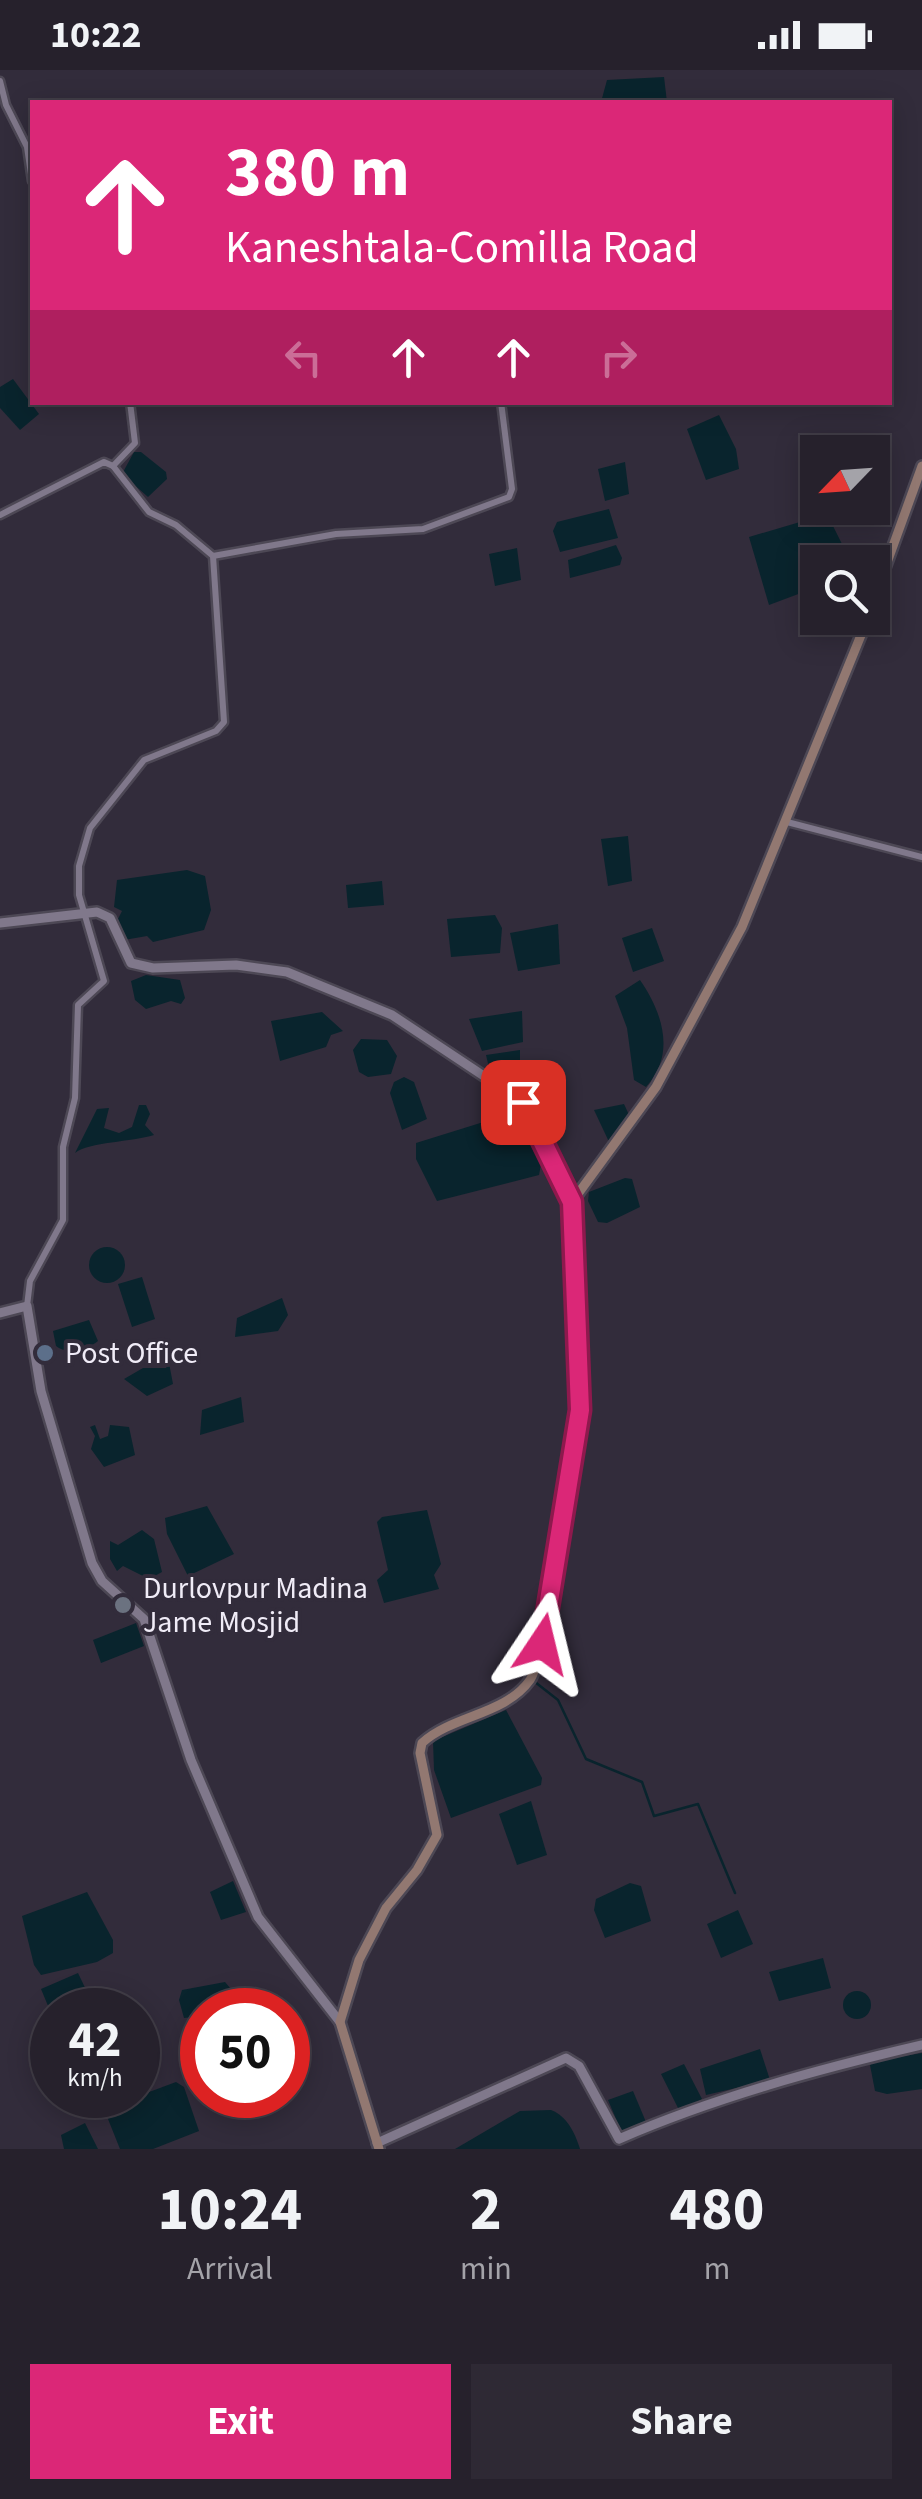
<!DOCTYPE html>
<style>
:root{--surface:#26212c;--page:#2e2934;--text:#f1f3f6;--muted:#a4a3a9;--line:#423e48;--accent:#db2777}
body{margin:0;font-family:"Source Sans 3",sans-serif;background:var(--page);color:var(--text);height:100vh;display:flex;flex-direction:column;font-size:38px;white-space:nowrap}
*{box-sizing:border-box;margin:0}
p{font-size:32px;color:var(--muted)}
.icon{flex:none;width:55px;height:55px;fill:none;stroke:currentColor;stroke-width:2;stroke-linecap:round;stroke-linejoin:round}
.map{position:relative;height:2079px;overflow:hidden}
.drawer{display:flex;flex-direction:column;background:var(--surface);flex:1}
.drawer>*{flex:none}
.top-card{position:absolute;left:30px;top:30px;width:862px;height:305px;border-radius:0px;box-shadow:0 5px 25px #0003,0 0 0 2px var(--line);background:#db2777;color:#fff;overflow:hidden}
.needle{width:65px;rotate:245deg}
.tools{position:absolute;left:800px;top:365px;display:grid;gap:20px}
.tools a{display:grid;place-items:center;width:90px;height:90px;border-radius:0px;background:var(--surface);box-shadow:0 5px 25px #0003,0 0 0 2px var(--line);font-size:50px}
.speed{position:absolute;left:30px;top:1918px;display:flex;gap:20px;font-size:50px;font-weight:700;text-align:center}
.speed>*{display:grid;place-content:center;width:130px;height:130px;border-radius:50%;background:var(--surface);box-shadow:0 5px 25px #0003,0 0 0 2px var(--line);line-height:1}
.speed small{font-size:25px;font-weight:400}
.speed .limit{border:15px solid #d22;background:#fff;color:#111}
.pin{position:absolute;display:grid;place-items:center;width:85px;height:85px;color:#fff;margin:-42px;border-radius:20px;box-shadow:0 5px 15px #0006}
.me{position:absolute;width:110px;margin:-55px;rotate:10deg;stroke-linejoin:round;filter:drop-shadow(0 0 8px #0008)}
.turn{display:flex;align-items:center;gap:35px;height:210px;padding:0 30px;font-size:45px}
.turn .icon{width:130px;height:130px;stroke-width:2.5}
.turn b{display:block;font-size:70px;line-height:85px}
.lanes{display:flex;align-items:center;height:95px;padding:0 30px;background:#0003;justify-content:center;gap:50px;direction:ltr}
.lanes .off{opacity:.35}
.eta{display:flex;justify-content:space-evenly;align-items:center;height:170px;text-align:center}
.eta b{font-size:60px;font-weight:700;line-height:70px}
.cta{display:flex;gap:20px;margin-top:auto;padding:20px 30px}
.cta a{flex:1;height:115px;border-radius:0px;background:var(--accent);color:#fff;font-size:40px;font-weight:700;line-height:115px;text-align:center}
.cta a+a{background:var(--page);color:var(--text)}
.status{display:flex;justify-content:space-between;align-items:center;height:70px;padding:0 50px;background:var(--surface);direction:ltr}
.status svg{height:28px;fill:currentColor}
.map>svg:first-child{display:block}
.water{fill:#09242d}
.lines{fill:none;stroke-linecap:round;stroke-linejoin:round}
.stream{stroke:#09242d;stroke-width:2.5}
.minor-casing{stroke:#4d4855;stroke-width:11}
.tertiary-casing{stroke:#4d4855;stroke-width:14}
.secondary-casing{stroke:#4d4855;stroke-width:14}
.minor{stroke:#80788b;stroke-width:6}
.tertiary{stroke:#80788b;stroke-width:9}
.secondary{stroke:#927871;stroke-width:9}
.route-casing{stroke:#8e194d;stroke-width:25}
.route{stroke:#db2777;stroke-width:18}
.service-dot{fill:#5c6f8a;stroke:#322c3b;stroke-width:4}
.worship-dot{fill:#6b7280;stroke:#322c3b;stroke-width:4}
.labels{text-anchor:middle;stroke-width:8;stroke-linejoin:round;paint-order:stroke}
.poi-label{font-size:30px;fill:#f0ecf7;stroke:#322c3b;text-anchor:start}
</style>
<div class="status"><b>10:22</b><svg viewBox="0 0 49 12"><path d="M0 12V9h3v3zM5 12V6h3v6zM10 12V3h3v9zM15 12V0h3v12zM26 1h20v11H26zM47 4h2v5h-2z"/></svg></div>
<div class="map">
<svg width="922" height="2079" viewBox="0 0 922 2079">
<rect width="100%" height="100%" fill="#322c3b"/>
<g class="water">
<polygon points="664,7 667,32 601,32 607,10"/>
<polygon points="13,309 39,344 20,360 0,338 0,317"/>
<polygon points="719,345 736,379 739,399 706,410 687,359"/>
<polygon points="134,382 141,382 166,402 167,409 148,427 122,404"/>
<polygon points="625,392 629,424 605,431 598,399"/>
<polygon points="609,439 618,468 560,482 553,461 557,452"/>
<polygon points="827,444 851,492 818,492 817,517 769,535 749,467"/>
<polygon points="616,475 622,488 620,495 570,508 568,490"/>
<polygon points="517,478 521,510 495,516 489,484"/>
<polygon points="628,766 632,811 608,816 601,769"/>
<polygon points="187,800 205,806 211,840 204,860 153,872 147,866 124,870 118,849 122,841 114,837 117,810"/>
<polygon points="382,811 384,835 348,838 346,815"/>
<polygon points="495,845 502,858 500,883 451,887 447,849"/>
<polygon points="558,854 560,894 518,901 510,863"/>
<polygon points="652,858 664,891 633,902 622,868"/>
<polygon points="146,905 180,910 185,928 181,934 171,931 146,939 135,930 131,911"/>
<path d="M640,910c23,33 36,75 6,107l-12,-7 -7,-52 -12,-32z"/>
<polygon points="522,941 523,972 482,981 469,949"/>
<polygon points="322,942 343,961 331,965 326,977 280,991 271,951"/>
<polygon points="361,969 387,970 397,986 391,1004 368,1007 359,1002 353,980"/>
<polygon points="520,980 520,1014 490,1002 486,985"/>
<polygon points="404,1007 414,1012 427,1049 402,1060 390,1023 394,1012"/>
<polygon points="624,1034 630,1047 610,1074 594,1040"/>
<path d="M139,1035h7l4,9 -5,11 9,10c-22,7 -65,7 -79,18l22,-44 12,-1 -5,20 15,5 13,-6z"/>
<polygon points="519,1041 542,1089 539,1105 437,1131 416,1089 416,1073"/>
<polygon points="625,1108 632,1109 640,1137 607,1153 598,1152 588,1131 589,1122"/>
<circle cx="107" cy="1195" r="18"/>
<polygon points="142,1207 155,1249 132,1257 118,1214"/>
<polygon points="282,1228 288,1245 278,1261 235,1267 237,1248"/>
<path d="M89,1250l9,21c-10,8 -32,14 -42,5l-3,-15z"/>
<polygon points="169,1293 173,1314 147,1326 124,1309 143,1298 166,1298"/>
<polygon points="241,1327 244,1352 200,1365 202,1340"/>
<polygon points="95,1355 100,1369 108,1366 110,1355 129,1357 135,1385 104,1397 91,1379 95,1366 90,1357"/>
<polygon points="207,1436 234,1484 188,1506 167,1464 165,1448"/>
<polygon points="427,1440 441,1494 434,1505 439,1519 384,1533 377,1510 388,1500 377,1452 382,1447"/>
<polygon points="142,1460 154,1469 162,1502 149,1509 123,1496 117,1501 110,1489 110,1471 118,1475"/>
<polygon points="136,1553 144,1576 101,1593 93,1570"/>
<polygon points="506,1640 542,1708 541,1715 451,1748 434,1700 433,1671"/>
<polygon points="531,1731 547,1785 517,1795 499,1744"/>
<polygon points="233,1811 246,1842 221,1850 210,1822"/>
<polygon points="630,1813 641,1816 651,1851 605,1868 594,1840 596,1829"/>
<polygon points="87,1822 113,1870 113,1883 97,1892 41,1905 34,1895 22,1846"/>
<polygon points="738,1840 753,1874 721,1888 707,1854"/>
<polygon points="823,1888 831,1918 779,1931 769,1902"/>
<polygon points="78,1903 90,1928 51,1943 41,1919"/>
<polygon points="225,1912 231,1919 230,1940 202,1940 202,1946 184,1948 179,1930 182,1920"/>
<circle cx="857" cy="1935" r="14"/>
<polygon points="760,1979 770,2010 706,2025 700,1999"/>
<polygon points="922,1983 922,2019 887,2024 875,2021 870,1995 875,1991"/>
<polygon points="684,1994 702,2029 680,2042 661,2004"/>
<polygon points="176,2012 184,2017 199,2061 153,2079 120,2079 108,2049 109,2037"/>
<polygon points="633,2021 646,2052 622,2063 608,2030"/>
<path d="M551,2040c16,6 24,23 29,39h-125l65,-38z"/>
<polygon points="85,2053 98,2079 64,2079 61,2065"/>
</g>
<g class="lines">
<polyline class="stream" points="535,1612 558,1630 586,1689 642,1712 654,1746 698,1734 735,1823"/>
<defs>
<g id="minor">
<polyline points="0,11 6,35 27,77 32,111"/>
<polyline points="113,396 135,373 130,332"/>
<polyline points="0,445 104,392 113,396 149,442 176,455 213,486 224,652 216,661 144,690 90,758 79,796 79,825 104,911 78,935 75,1028 63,1077 63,1150 30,1211 27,1236"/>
<polyline points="213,486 336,464 423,459 509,427 512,419 501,332"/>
<polyline points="787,752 922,787"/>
</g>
<g id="tertiary">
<polyline points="0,853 97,842 110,848 131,893 153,898 236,895 287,902 392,945 523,1032 572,1132"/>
<polyline points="0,1243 27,1236 41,1321 92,1493 102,1511 144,1549 191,1690 258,1847 340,1952"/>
<path d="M377,2073l189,-85 13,8 40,73c97,-42 200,-70 303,-94"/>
</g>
<g id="secondary">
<polyline points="872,534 922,396"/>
<path d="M379,2079l-39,-127 19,-62 27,-52 31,-38 20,-35 -17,-82 2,-10c31,-28 83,-28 108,-63 6,-9 9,-25 13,-37l37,-233 -8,-208 84,-115 86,-160 126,-309"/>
</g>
</defs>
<use href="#minor" class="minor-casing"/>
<use href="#tertiary" class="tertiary-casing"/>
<use href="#secondary" class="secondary-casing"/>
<use href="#minor" class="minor"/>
<use href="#tertiary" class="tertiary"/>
<use href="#secondary" class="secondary"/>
</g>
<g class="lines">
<defs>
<polyline id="route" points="523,1032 572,1132 580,1340 542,1574"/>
</defs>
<use href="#route" class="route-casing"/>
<use href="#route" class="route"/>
</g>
<circle class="service-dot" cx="45" cy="1283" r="10"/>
<circle class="worship-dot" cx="123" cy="1535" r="10"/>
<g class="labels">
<g class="poi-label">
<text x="65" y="1293">Post Office</text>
<text x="143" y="1528">Durlovpur Madina<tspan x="143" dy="34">Jame Mosjid</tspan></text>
</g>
</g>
</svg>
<div class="tools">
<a><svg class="needle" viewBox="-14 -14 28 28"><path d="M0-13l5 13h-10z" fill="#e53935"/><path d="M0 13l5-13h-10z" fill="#a4a3a9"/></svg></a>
<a><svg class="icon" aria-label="search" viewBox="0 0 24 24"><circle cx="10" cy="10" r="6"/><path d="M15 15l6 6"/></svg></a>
</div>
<div class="speed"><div>42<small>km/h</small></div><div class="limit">50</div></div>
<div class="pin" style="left:523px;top:1032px;background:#d93025"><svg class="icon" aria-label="arrive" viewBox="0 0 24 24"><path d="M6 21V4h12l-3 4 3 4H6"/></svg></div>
<svg class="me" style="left:542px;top:1574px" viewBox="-20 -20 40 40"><path d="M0-17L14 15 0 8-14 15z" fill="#db2777" stroke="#fff" stroke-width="4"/></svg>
<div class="top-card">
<div class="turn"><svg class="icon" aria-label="ahead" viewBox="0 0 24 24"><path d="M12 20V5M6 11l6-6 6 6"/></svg><div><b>380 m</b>Kaneshtala-Comilla Road</div></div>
<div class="lanes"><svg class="icon off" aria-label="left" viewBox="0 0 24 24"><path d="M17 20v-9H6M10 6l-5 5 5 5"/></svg><svg class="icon" aria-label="ahead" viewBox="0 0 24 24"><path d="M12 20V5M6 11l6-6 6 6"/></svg><svg class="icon" aria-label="ahead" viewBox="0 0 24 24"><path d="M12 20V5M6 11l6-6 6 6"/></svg><svg class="icon off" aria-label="right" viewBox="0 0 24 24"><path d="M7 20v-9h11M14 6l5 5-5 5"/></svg></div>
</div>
</div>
<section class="drawer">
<div class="eta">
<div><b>10:24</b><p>Arrival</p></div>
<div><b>2</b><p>min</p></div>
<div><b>480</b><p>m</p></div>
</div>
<div class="cta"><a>Exit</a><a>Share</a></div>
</section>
